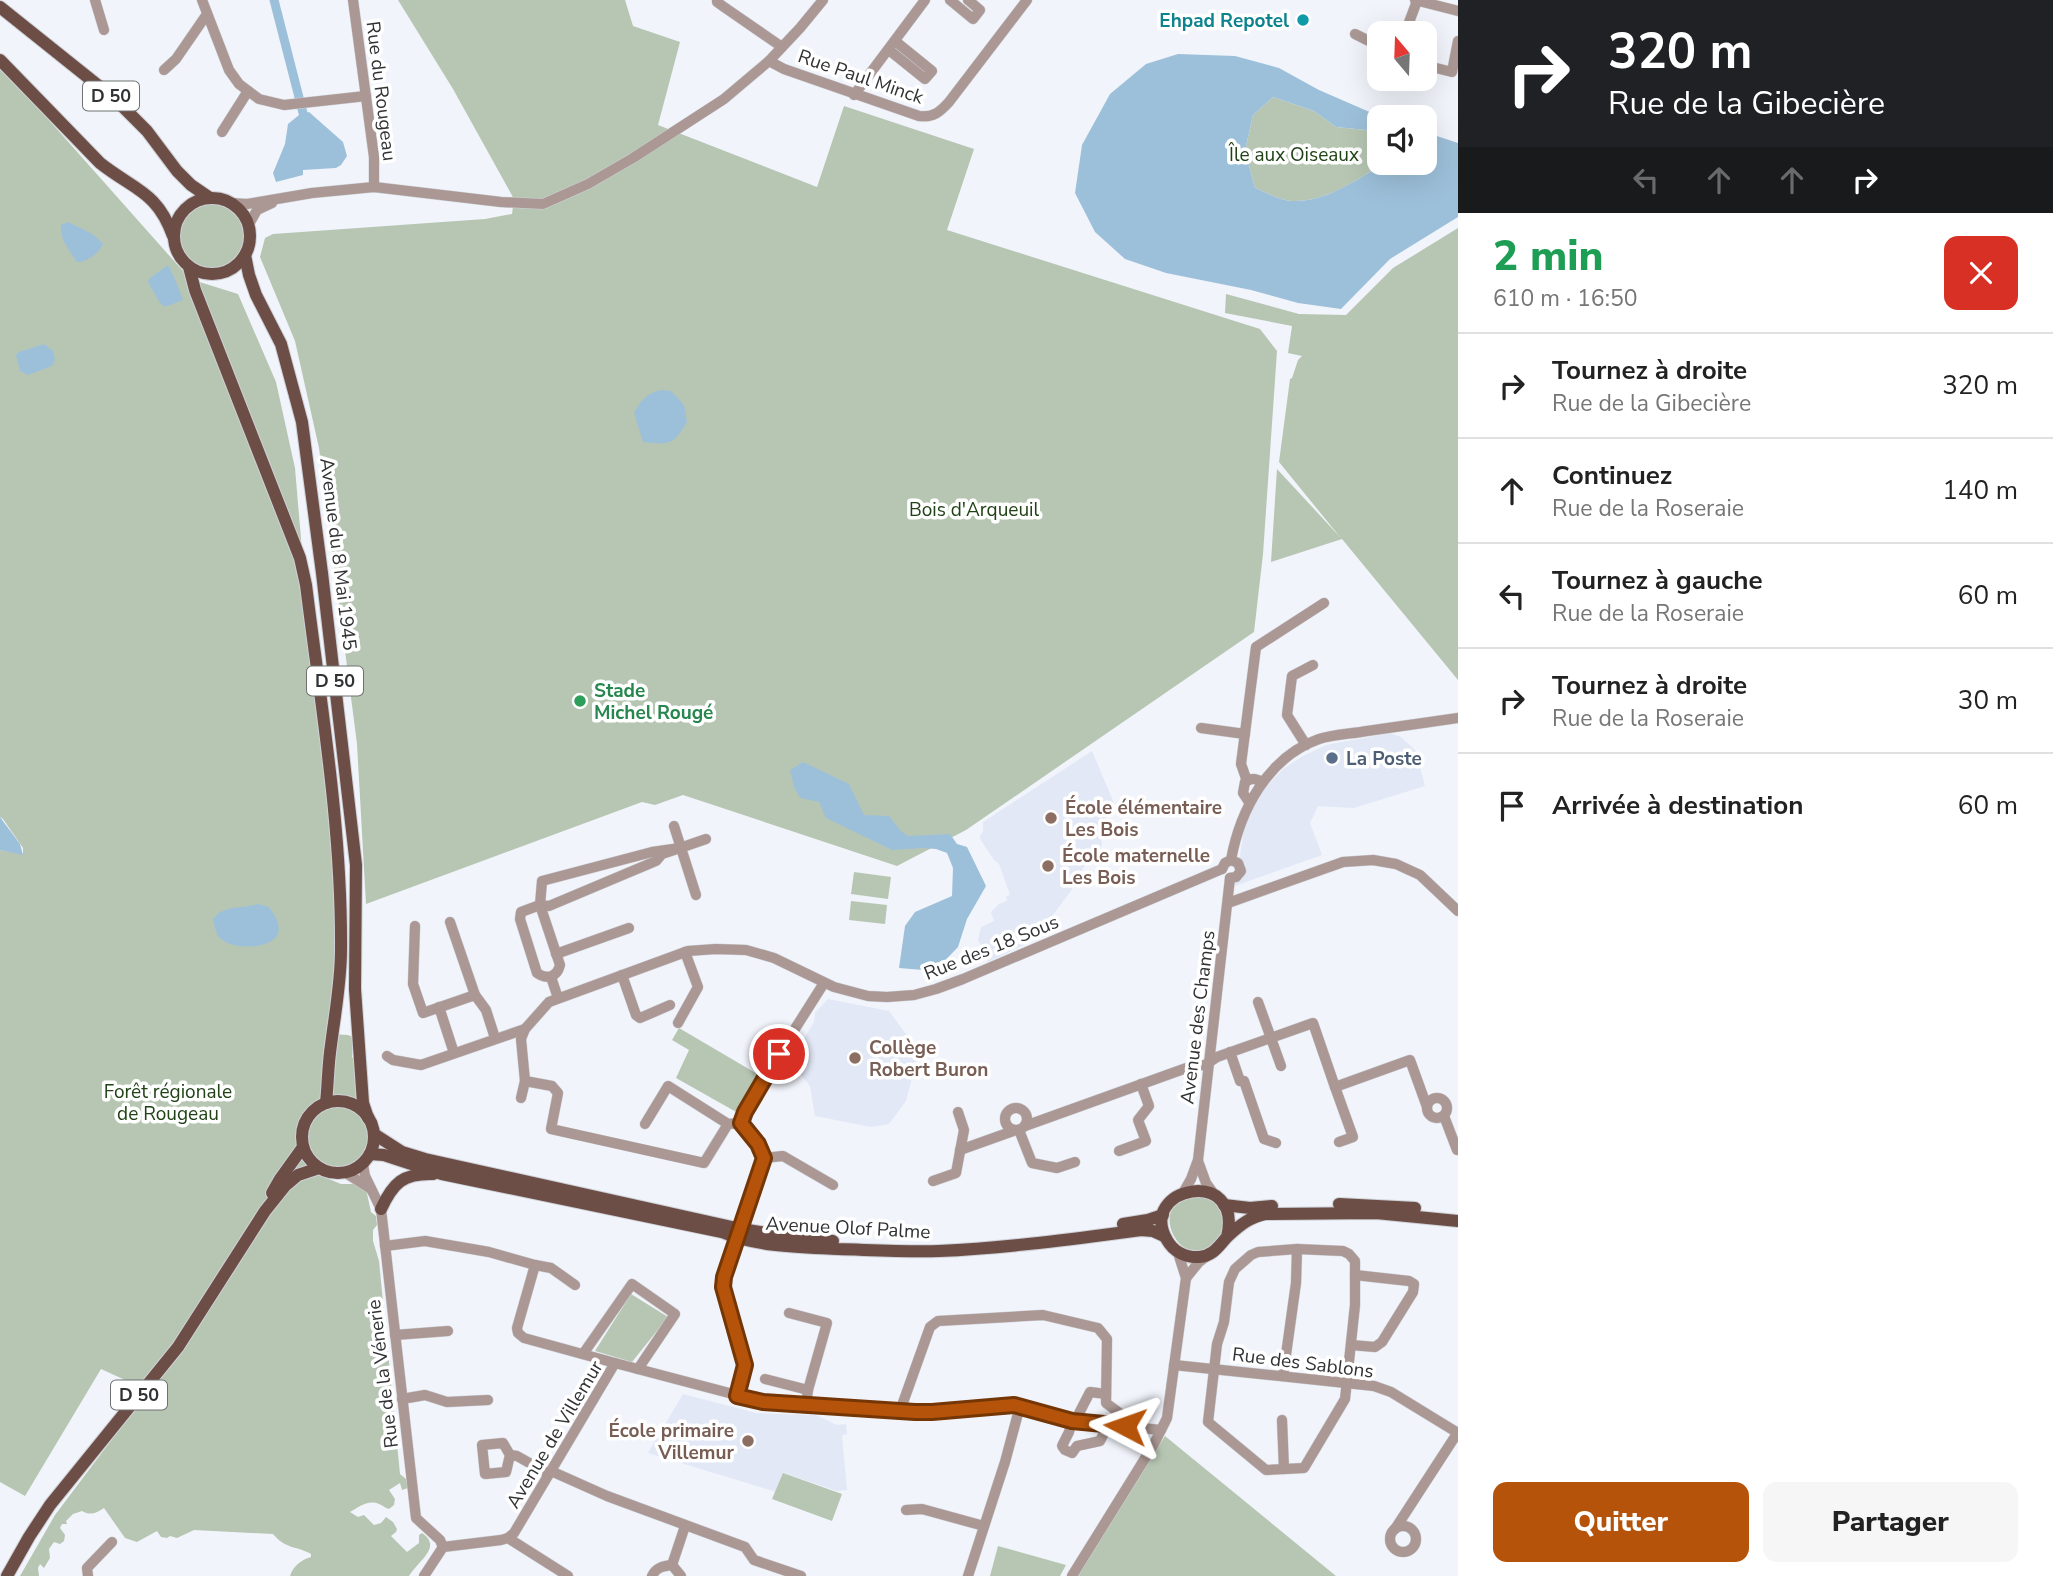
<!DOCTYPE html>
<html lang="fr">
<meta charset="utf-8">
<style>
:root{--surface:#fff;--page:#f6f6f6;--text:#222;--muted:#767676;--line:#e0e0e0;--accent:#b45309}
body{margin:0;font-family:"Nunito Sans",sans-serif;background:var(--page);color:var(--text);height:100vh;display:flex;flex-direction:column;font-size:26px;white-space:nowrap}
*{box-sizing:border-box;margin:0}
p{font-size:23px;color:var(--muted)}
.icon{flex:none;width:38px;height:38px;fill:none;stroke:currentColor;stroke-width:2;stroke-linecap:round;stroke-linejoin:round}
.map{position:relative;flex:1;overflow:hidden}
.panel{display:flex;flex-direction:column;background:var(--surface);width:595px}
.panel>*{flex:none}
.hud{background:#202124;color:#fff;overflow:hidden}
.needle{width:46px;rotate:341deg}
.buttons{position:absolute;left:1367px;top:21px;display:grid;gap:14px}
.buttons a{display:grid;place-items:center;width:70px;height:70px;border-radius:14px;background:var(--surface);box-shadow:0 7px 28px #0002;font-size:35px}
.pin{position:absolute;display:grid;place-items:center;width:60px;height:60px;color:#fff;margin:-30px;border:4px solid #fff;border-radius:50%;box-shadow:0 2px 7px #0007}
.me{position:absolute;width:77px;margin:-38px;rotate:274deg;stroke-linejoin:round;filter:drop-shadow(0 0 5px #0008)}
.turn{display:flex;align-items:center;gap:24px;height:147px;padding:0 35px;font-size:32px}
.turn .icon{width:91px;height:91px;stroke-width:2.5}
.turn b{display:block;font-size:49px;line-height:60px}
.lanes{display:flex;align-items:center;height:66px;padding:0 35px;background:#0003;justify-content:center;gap:35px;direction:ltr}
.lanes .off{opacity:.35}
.round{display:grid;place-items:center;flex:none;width:74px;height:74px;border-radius:14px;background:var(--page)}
.overview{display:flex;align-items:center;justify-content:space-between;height:119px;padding:0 35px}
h1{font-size:42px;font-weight:800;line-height:52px;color:#1e9e55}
.action{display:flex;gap:14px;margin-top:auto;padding:14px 35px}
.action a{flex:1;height:80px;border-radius:14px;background:var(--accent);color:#fff;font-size:28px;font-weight:800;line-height:80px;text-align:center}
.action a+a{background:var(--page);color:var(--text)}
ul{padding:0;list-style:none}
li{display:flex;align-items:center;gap:21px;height:105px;padding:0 35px;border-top:2px solid var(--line)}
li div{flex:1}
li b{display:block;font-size:26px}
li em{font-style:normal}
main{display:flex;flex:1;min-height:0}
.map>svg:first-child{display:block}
.built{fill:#e2e8f6}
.green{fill:#b7c6b3}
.water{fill:#9dc0da}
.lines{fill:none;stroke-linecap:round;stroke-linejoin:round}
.canal{stroke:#9dc0da;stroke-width:9}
.minor-casing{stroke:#ced1d7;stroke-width:11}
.major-casing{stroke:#ced1d7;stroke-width:14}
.minor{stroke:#ab9894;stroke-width:10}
.major{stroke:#6d4e46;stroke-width:12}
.route-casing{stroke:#753606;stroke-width:18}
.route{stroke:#b45309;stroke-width:12}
.culture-dot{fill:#0f9aa8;stroke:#fff;stroke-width:2.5}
.leisure-dot{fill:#2e9e5b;stroke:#fff;stroke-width:2.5}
.service-dot{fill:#5c6f8a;stroke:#fff;stroke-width:2.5}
.education-dot{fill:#8d6e63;stroke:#fff;stroke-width:2.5}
.labels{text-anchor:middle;stroke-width:7;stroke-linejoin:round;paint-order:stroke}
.shield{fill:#fff;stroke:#6f7071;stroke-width:2}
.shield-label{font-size:18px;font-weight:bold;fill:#313234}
.culture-label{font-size:19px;font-weight:bold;fill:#0d838f;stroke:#fff;text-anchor:end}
.street-label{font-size:19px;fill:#313234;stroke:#fff}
.park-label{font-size:19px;fill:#204215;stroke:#fff}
.leisure-label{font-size:19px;font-weight:bold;fill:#27864d;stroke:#fff;text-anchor:start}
.service-label{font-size:19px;font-weight:bold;fill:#4e5e75;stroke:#fff;text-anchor:start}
.education-label{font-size:19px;font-weight:bold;fill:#785e54;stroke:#fff;text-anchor:start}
</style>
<main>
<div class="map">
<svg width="1458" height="1576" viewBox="0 0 1458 1576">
<rect width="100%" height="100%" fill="#f1f4fb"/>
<g class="built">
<polygon points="1390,733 1401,737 1416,751 1425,786 1354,808 1318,806 1310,823 1322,855 1235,886 1244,830 1253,806 1266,787 1283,769 1303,756 1326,745"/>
<polygon points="1092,751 1114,803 1100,832 1102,844 1096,859 1086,863 1071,891 1039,933 1026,939 1026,944 988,962 978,940 981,927 994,921 991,912 999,904 1007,901 1006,896 1010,895 999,864 994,860 980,839 980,836 983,832 983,822"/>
<polygon points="828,999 889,1011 919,1052 906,1101 889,1124 871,1127 815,1116 810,1086 798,1071 788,1065 814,1022 815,1013"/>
<polygon points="683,1394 756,1413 816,1415 837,1425 846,1424 847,1434 842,1435 847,1490 837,1491 784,1473 776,1492 648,1453"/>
</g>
<g class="green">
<polygon points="398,0 625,0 633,26 680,42 658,125 817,187 844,106 974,149 947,230 1260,329 1277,351 1263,554 1254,632 966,830 897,866 683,795 655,805 642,802 366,904 357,744 319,448 295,341 260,257 265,238 273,234 485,219 512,214 514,199 453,89"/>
<path d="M0,65l190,214 48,15 38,88 19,86 17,200 24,210 2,77 -8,79 18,1 5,2 -1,20 6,8c5,26 25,84 -2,100 -14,9 -22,0 -37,10l22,9h18l7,5 5,23 5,4 1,9 -4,5v11l6,20 21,213 6,5 2,9 -6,2 -2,-7 -11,7 6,9 -1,6 -5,4c-4,-1 -7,-4 -10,-5 -11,-5 -20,3 -29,8l8,5 6,-2 10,10 7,-2 5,-6 7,5 4,7 -1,3 -5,4 16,16 12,-9v-8l3,-2c21,14 -4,28 -13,43h-119c3,-10 11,-16 21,-19v-3c-14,-8 -26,-5 -38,-20l-79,-4 -17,8 -7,-2 -3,2 -6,-1 -4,-6 -20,11 -12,-4 -21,-30c-8,5 -13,8 -22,3l-9,3 -7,7 1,3h-5l-2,4 5,7 -1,6 -4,3 -6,-2 -5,7 1,9 -6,10 -4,-4 -2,4 1,8h-19l35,-61 91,-121 -10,-9 -35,-16 -76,127 -25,-14v-632l23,4v-6l-20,-29 -3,-2z"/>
<path d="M1273,97l41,14 22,16 30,3 13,14v22c-26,17 -55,36 -87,35 -12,0 -26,-9 -37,-13l-10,-37 8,-36z"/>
<circle cx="212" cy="236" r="32"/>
<polygon points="1458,228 1458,680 1342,539 1271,562 1277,469 1340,537 1279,462 1290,379 1292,378 1298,360 1302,356 1288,353 1292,326 1225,313 1226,294 1299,314 1346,315 1393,268"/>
<polygon points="854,872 891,877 888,899 851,894"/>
<polygon points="851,901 887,905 885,924 849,920"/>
<polygon points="679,1028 759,1075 738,1113 676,1078 689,1050 672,1040"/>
<path d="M1201,1194l20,11 4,29c-5,4 -11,12 -17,15 -26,15 -54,-32 -28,-48 5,-3 14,-5 21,-7z"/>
<polygon points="631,1294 668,1317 632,1362 595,1351"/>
<polygon points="1165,1436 1336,1576 1078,1576"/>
<polygon points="783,1473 842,1494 832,1521 772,1499"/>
<polygon points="998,1546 1066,1565 1060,1576 990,1576"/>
</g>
<g class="water">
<path d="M1178,54l57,2 44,12 40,22 62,27h-2v27l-13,-14 -30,-3 -22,-16 -41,-14 -20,18 -8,36 10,37c11,4 25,13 37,13 32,1 60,-18 86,-34l1,-13v9h45l1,-31 33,11v74l-68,42 -49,50 -43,-6 -47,-13 -85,-17 -41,-14 -30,-27 -20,-39 7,-48 28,-51 36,-30z"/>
<polygon points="309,112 343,142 347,156 341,165 336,168 303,170 303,175 276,182 273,173 285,144 288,124 299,115"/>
<path d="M68,222c12,6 27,11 35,22 -3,8 -17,19 -26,18 -7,-11 -18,-23 -16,-37z"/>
<polygon points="168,265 174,277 183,300 165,307 160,303 148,282 150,278"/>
<polygon points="44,344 53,351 55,360 52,366 28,375 20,371 16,355 19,352"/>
<path d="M661,390l10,1 13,14 3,17c-14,23 -17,23 -44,20l-9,-29c6,-12 13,-20 27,-23z"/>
<polygon points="803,762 849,784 864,815 889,816 901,831 908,836 950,834 957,844 967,847 986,886 967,919 958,947 935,971 899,968 905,926 915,912 952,896 953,868 947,853 936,849 923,848 892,850 826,818 819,802 800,798 794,787 790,770"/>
<polygon points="0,817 20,844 23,855 0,850"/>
<path d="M258,904l11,3c5,7 12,17 9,26 -5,17 -49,18 -60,3 -2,-4 -4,-11 -5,-16 8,-15 30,-11 45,-16z"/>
</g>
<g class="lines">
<polyline class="canal" points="274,0 303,113"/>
<defs>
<g id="minor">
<polyline points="95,0 104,30"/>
<polyline points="202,0 229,70 239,84 259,99 284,105 366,96"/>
<polyline points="353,0 374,157 374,187"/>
<polyline points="717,0 717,2 724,7 782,47"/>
<polyline points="950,0 973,19 980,10 968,0"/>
<polyline points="1415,0 1458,11"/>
<polyline points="1405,33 1417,1"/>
<polyline points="1355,34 1379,46"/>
<polyline points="889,50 925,79 932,71 895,41"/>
<path d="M769,61l15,8 135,47c14,2 21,-4 30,-14l78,-102"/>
<polyline points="1424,65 1452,72 1458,41"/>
<polyline points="164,70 176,59 207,14"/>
<polyline points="854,95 925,0"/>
<polyline points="222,132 248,91"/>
<polyline points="231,203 247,204 312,193 374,187 501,202 543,204 588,184 633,158 724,99 769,61 800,28 823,0"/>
<polyline points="248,226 257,210 272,203"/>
<polyline points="1201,728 1245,734"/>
<polyline points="1306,745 1287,715 1292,676 1313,665"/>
<polyline points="1247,781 1241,764 1256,647 1324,603"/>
<path d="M1249,802l-6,-9 2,-11c7,-5 11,-3 18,0"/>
<polyline points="674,826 696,895"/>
<polygon points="680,848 662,854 656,861 549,906 540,905 542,881 652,852"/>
<polyline points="680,848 706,839"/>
<path d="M1222,869l3,-6 6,-3c9,-50 37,-103 88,-121 15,-5 32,-5 48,-8 30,-4 61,-9 91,-13"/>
<polyline points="1230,878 1236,877 1241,871 1238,863 1231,860"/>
<polyline points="1228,903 1343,862 1373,860 1396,864 1420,875 1458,911"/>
<path d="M540,905l20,60c-3,12 -13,15 -23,8l-17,-54 1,-7z"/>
<polyline points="450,922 475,995"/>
<polyline points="415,926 413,984 423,1013 475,995 486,1010 495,1038"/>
<polyline points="556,954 629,928"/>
<polyline points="622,975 636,1015 640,1018 670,1005"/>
<polyline points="551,977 558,998"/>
<polyline points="1258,1002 1281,1066"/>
<polyline points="439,1007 454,1053"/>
<polyline points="678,1023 698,987 685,952"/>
<polyline points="1230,1052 1240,1081 1244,1081 1264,1139 1276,1143"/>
<polyline points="387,1056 393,1060 421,1065 525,1029"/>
<polyline points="525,1081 552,1086 558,1093 551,1129 704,1163 728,1124 741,1123"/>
<polyline points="1335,1087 1353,1137 1339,1142"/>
<circle cx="1437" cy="1108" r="10"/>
<polyline points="521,1098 525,1081 521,1039 525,1029 549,1002 688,951 716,949 746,950 774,958 834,987 868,996 887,997 914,995 936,989 963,979 1222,869"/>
<circle cx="1016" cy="1119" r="11"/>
<polyline points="1444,1116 1457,1150"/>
<polyline points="645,1124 668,1086 728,1124"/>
<polyline points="1025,1126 1192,1066 1205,1065 1217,1057 1313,1023 1335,1087 1410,1060 1427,1107"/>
<polyline points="1019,1130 1032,1163 1057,1168 1075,1162"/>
<polyline points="960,1150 1016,1130"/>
<polyline points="1119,1151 1146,1141 1138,1120 1149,1106 1141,1084"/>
<polyline points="764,1158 783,1156 833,1185"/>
<polyline points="1198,1161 1206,1183 1216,1197"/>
<polyline points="363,1164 365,1176 381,1209 416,1518 440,1540 443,1547"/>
<polyline points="346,1173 371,1189"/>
<polyline points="933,1181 956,1173 964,1130 958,1112"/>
<polyline points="1183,1193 1191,1179 1198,1160 1230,878"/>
<polyline points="385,1246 425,1241 489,1252 535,1265 517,1328 518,1333 524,1338 615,1363"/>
<polygon points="1297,1249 1343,1251 1349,1254 1355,1261 1355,1305 1345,1399 1304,1468 1266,1470 1208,1422 1217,1344 1224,1322 1229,1282 1235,1269 1251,1255 1258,1252"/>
<polyline points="535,1265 551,1268 575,1285"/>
<polyline points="1186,1278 1199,1262 1207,1256"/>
<polyline points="789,1313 827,1323 808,1390"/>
<polyline points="395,1335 448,1331"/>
<polyline points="1351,1345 1375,1347 1382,1342 1413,1292 1414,1284 1409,1281 1355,1275"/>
<polyline points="583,1354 632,1284 675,1314 638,1369"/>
<polyline points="1174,1365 1374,1386 1391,1392 1458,1433"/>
<polyline points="1283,1376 1296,1283 1297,1249"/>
<polyline points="765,1379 808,1390 806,1405"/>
<polyline points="737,1396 745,1365 723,1287 724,1277 764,1158 758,1144 741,1123 745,1112 779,1054 824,983"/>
<polyline points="402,1399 425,1395 447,1402 488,1400"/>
<polyline points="900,1411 930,1327 938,1321 1043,1315 1098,1328 1107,1339 1106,1403 1122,1415 1125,1426"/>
<polyline points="1282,1420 1284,1469"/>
<polyline points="1072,1421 1069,1432 1062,1446 1065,1450 1072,1453 1077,1446 1100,1441 1108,1425"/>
<polyline points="1075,1421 1090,1392 1106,1394"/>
<polygon points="503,1443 510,1455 506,1472 485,1474 482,1445"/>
<polyline points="510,1455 517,1456 549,1474"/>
<polyline points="551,1471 607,1496 745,1547 754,1560 801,1576"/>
<polyline points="906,1510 922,1509 984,1526"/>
<circle cx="1403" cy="1539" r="13"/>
<polyline points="1395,1529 1458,1432"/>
<polyline points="508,1538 568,1576"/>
<polyline points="672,1565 685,1526"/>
<polyline points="88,1576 87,1568 112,1542"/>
<polyline points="424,1576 443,1547 501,1540 508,1538 514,1533 615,1363 763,1402 932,1412 1014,1405 1072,1421 1161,1430"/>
<path d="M652,1576c4,-9 12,-10 20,-11l9,11"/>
<polyline points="968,1576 1005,1462 1020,1406"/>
<polyline points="1072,1576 1154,1444 1167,1418 1186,1278 1178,1253"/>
</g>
<g id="major">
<polyline points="0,7 115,99 147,131 177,171 191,185 210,198"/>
<path d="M0,60l100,103c34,27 57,28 73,73"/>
<circle cx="212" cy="236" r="38"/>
<polyline points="245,255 249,275 256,295 281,344 302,422 322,573 356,865 355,989 363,1103 368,1118"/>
<path d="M189,267l6,23 105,268 6,27c15,121 36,243 35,365 0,32 -6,63 -10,95 -3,19 -3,39 -5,58"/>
<circle cx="338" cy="1137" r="36"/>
<polyline points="374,1134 402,1152 425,1159 741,1229 791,1237 833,1241"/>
<path d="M370,1154l14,1 58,19 29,6 251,52c35,15 78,15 116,17 34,1 67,3 101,2 68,-3 135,-12 202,-21l12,1 11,5"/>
<polyline points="272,1193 280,1179 303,1147"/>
<polyline points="1339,1204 1415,1208"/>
<polyline points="1224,1205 1250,1208 1272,1206"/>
<path d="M381,1209c12,-26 22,-36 52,-35"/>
<polyline points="1123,1224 1148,1220 1163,1215"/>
<path d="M1227,1237c17,-72 -91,-50 -60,3 6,11 18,18 32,17 15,-1 20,-12 29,-21 12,-11 22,-19 37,-22l111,-1 82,8"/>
<polyline points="7,1576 29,1537 50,1505 178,1347 265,1211 285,1186 298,1175 319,1168"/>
</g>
</defs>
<use href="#minor" class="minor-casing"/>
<use href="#major" class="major-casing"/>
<use href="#minor" class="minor"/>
<use href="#major" class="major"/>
</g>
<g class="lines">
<defs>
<polyline id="route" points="779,1054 745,1112 741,1123 758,1144 764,1158 724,1277 723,1287 745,1365 737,1396 763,1402 915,1412 932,1412 1014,1405 1072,1421 1125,1426"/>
</defs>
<use href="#route" class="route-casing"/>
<use href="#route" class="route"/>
</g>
<circle class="culture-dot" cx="1303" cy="20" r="7"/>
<circle class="leisure-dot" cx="580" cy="701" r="7"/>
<circle class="service-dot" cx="1332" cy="758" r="7"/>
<g class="education-dot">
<circle cx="1051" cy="818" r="7"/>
<circle cx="1048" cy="866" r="7"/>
<circle cx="855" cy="1058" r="7"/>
<circle cx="748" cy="1441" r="7"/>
</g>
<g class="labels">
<g class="shield">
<rect x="83" y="81.5" width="56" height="29" rx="5"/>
<rect x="307" y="666.5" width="56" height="29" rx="5"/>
<rect x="111" y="1380.5" width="56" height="29" rx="5"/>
</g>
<g class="shield-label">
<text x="111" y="102">D 50</text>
<text x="335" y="687">D 50</text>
<text x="139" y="1401">D 50</text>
</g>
<g class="culture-label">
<text x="1289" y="27">Ehpad Repotel</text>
</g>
<g class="street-label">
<text transform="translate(861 76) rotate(19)" y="7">Rue Paul Minck</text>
<text transform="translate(382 91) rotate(83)" y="7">Rue du Rougeau</text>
<text transform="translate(339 554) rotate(83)" y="7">Avenue du 8 Mai 1945</text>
<text transform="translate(991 947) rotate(-22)" y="7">Rue des 18 Sous</text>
<text transform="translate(1197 1017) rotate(-83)" y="7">Avenue des Champs</text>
<text transform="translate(848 1227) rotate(3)" y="7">Avenue Olof Palme</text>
<text transform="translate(1303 1362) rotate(7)" y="7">Rue des Sablons</text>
<text transform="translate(382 1374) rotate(-97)" y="7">Rue de la Vénerie</text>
<text transform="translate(554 1434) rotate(-59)" y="7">Avenue de Villemur</text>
</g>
<g class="park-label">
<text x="1294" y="161">Île aux Oiseaux</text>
<text x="974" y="516">Bois d'Arqueuil</text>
<text x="168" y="1098">Forêt régionale<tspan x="168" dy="22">de Rougeau</tspan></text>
</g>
<g class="leisure-label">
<text x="594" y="697">Stade<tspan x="594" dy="22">Michel Rougé</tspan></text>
</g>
<g class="service-label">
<text x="1346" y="765">La Poste</text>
</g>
<g class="education-label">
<text x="1065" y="814">École élémentaire<tspan x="1065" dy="22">Les Bois</tspan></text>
<text x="1062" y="862">École maternelle<tspan x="1062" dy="22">Les Bois</tspan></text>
<text x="869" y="1054">Collège<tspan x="869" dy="22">Robert Buron</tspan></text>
<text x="734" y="1437" text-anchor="end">École primaire<tspan x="734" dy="22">Villemur</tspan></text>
</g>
</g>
</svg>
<div class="buttons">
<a><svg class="needle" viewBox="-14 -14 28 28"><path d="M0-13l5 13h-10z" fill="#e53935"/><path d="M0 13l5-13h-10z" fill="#767676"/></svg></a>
<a><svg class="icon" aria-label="sound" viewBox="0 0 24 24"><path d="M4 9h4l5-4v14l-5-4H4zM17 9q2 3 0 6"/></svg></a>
</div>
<div class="pin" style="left:779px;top:1054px;background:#d93025"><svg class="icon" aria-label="arrive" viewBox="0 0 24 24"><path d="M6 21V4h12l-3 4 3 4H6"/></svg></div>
<svg class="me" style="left:1125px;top:1426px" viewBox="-20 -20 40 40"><path d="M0-17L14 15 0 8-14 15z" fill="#b45309" stroke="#fff" stroke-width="4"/></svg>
</div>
<section class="panel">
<div class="hud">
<div class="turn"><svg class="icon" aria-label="right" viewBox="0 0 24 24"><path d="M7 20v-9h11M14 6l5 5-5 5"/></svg><div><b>320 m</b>Rue de la Gibecière</div></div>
<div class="lanes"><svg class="icon off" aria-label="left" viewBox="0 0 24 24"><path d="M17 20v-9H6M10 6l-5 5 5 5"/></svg><svg class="icon off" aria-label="ahead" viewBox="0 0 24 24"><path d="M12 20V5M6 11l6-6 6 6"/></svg><svg class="icon off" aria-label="ahead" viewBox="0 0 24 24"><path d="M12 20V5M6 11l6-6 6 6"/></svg><svg class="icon" aria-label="right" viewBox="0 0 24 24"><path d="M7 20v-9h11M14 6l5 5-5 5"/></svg></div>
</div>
<div class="overview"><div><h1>2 min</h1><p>610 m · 16:50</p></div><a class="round" style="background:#d93025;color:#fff"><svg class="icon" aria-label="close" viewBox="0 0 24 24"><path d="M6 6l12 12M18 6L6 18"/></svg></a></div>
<ul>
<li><svg class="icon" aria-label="right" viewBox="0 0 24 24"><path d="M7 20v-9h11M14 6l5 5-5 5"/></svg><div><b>Tournez à droite</b><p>Rue de la Gibecière</p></div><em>320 m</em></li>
<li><svg class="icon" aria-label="ahead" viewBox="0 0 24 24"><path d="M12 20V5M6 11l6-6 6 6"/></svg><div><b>Continuez</b><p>Rue de la Roseraie</p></div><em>140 m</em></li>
<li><svg class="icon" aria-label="left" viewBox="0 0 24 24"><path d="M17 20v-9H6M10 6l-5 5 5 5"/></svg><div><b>Tournez à gauche</b><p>Rue de la Roseraie</p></div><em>60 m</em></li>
<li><svg class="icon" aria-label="right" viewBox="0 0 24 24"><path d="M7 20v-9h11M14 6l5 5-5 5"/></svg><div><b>Tournez à droite</b><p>Rue de la Roseraie</p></div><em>30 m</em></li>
<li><svg class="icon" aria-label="arrive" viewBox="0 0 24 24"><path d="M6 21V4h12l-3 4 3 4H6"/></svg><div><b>Arrivée à destination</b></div><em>60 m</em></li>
</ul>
<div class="action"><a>Quitter</a><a>Partager</a></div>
</section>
</main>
